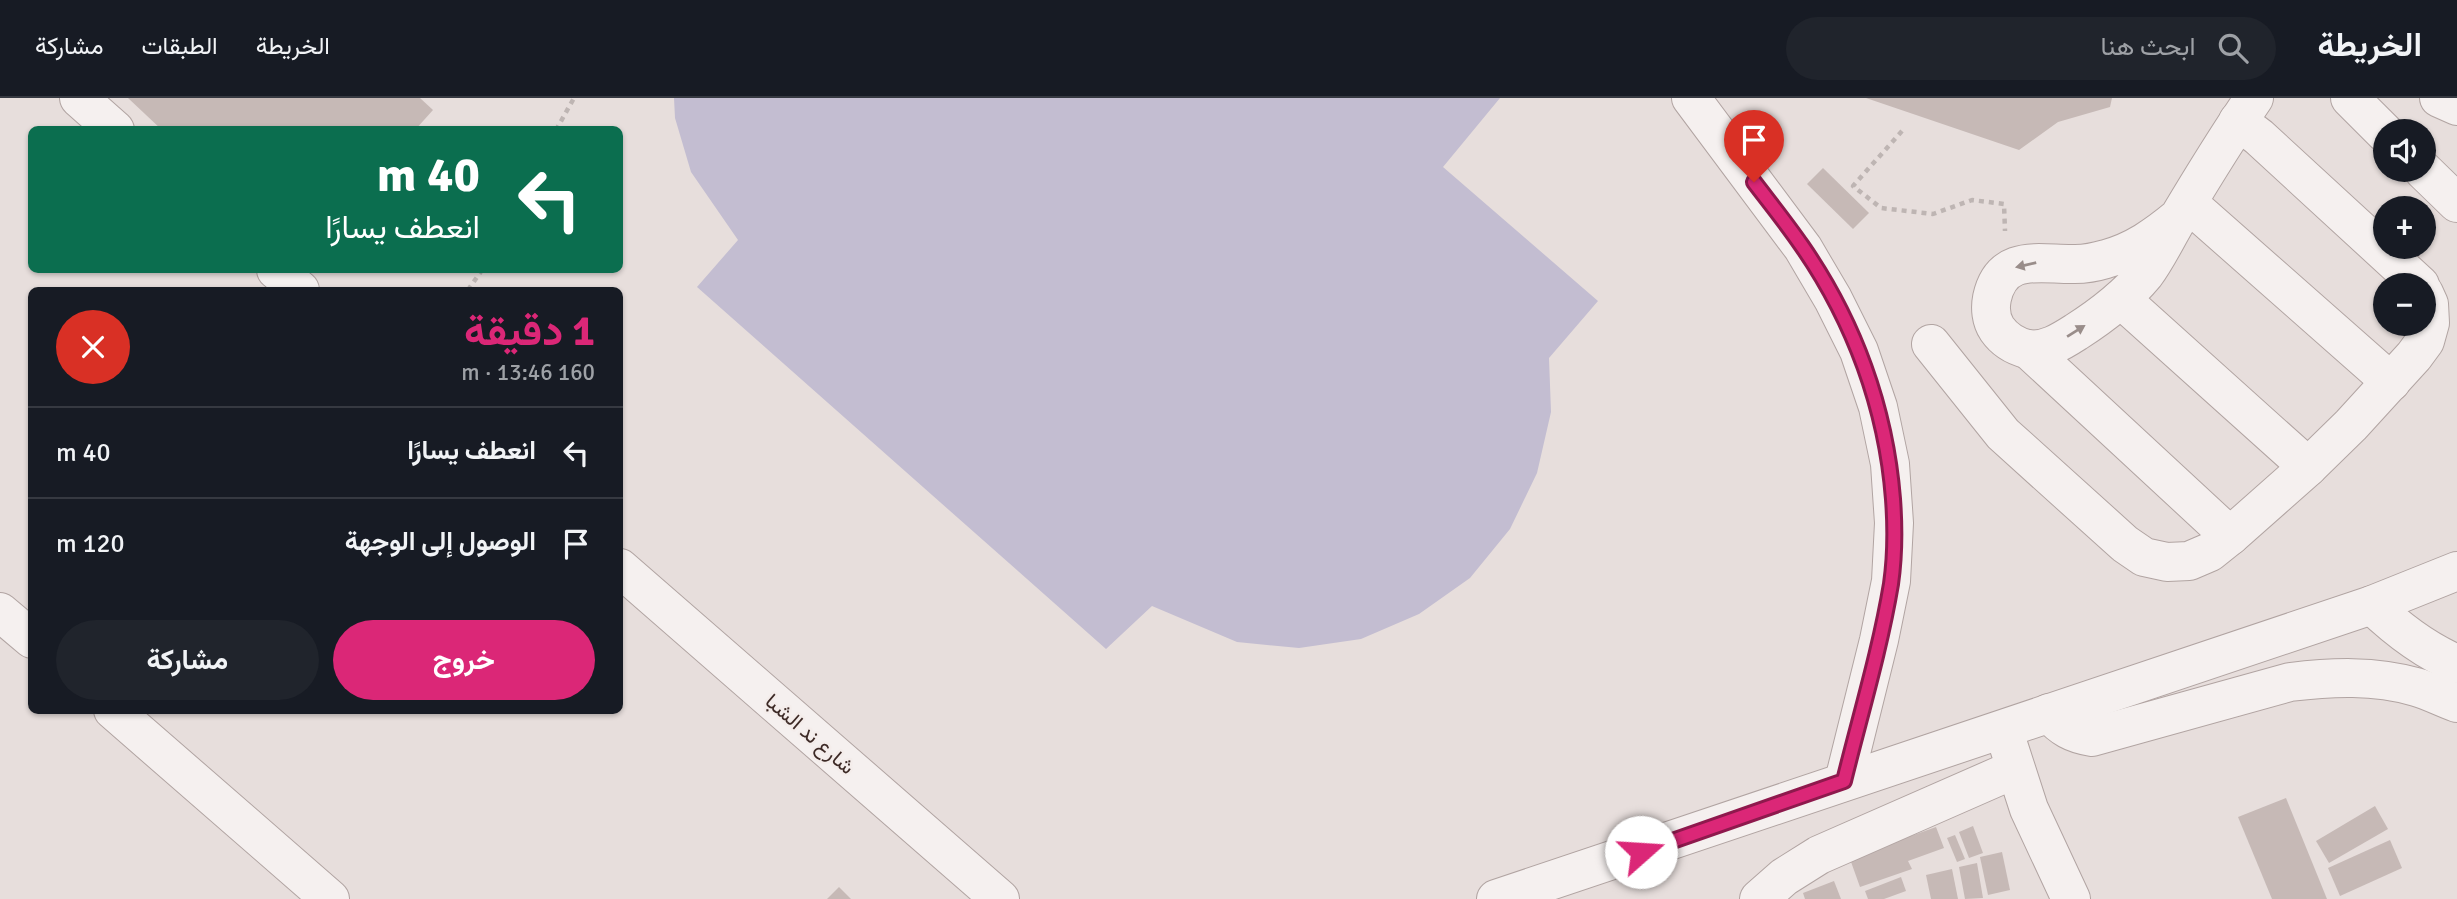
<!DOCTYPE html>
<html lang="ar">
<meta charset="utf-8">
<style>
:root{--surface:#171b24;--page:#20242c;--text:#f1f3f6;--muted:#9ea1a6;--line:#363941;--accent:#db2777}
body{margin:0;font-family:Signika,Vazirmatn,sans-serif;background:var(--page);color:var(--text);direction:rtl;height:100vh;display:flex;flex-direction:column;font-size:26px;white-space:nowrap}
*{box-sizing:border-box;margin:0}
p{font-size:23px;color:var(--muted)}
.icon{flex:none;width:38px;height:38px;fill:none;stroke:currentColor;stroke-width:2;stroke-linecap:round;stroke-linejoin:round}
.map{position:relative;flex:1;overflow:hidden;direction:ltr}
.panel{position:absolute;left:28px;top:189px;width:595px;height:427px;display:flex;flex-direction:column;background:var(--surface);border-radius:10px;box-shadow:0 2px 5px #0004;direction:rtl}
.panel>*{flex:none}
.banner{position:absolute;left:28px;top:28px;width:595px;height:147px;border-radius:10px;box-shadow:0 2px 5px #0004;direction:rtl;background:#0b6e4f;color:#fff;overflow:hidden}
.tools{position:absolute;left:2373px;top:21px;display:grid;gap:14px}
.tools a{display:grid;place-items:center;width:63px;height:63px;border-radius:50%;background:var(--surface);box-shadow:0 2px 5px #0004;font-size:35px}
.pin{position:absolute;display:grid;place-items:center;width:60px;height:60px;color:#fff;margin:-72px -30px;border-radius:50% 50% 50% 0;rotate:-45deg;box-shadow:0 0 7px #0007}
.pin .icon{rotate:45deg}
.me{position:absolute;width:77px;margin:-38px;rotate:71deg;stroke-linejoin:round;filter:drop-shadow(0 0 5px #0008)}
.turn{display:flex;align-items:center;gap:24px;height:147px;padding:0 28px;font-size:32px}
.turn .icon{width:91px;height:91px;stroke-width:2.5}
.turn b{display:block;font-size:49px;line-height:60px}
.round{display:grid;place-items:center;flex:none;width:74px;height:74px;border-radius:37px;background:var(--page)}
.head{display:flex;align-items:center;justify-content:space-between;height:119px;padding:0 28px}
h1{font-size:42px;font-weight:700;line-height:52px;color:var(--accent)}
.action{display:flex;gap:14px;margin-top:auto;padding:14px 28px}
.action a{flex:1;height:80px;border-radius:42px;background:var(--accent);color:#fff;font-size:28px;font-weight:700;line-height:80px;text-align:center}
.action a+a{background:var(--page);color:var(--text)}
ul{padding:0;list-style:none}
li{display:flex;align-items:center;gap:21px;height:91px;padding:0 28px;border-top:2px solid var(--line)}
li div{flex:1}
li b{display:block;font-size:26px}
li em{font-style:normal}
header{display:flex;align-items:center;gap:42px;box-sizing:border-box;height:98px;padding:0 35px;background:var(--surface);border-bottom:2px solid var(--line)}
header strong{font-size:33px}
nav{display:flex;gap:38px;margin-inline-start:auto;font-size:24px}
.search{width:490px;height:63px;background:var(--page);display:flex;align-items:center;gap:18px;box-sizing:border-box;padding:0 24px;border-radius:38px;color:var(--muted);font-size:26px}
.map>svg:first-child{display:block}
.green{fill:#c3bdd1}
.building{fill:#c6b9b6}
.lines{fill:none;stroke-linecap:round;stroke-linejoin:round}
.minor-casing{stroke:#b1a4a2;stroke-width:40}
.path{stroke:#beb5b3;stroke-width:4.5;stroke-dasharray:5 5;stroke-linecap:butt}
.minor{stroke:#f5f0ef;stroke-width:38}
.oneway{fill:#998d8a}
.route-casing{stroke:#8e194d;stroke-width:18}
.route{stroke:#db2777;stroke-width:12}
.labels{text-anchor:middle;stroke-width:5;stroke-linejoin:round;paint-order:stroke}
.street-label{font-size:21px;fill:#3d2a26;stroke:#f4edeb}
</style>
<header>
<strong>الخريطة</strong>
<div class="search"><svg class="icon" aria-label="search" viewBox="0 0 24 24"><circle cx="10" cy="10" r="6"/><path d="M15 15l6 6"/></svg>ابحث هنا</div>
<nav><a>الخريطة</a><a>الطبقات</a><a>مشاركة</a></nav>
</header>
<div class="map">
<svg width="2457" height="801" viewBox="0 0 2457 801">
<rect width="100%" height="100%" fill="#e7dedc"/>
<polygon class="green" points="674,0 1500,0 1443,69 1598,203 1549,260 1551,314 1537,375 1510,431 1470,480 1419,516 1361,541 1299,550 1237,544 1152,508 1106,551 697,189 738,142 691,74 675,20"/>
<g class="building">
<polygon points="128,0 420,0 433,12 415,32 162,32"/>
<polygon points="1866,0 2112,0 2110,9 2058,24 2019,52"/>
<polygon points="1823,70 1869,115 1853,131 1807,86"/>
<polygon points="2286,700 2327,801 2272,801 2238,719"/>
<polygon points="2375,708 2388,731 2329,765 2316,743"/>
<polygon points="1907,725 1911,738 1936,729 1944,750 1908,763 1912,771 1860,789 1845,747"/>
<polygon points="1973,728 1983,755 1969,760 1959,734"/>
<polygon points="1955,737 1965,761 1957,764 1947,740"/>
<polygon points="2390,742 2402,770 2340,798 2328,770"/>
<polygon points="2002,754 2010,792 1988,797 1980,759"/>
<polygon points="1977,765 1983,800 1965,801 1959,769"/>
<polygon points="1952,771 1958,801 1931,801 1926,777"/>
<polygon points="1901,779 1906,793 1884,801 1868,801 1865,793"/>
<polygon points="1834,783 1841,801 1805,801 1803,795"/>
<polygon points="839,789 851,801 827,801"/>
</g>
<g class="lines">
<defs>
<g id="minor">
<polyline points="79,0 115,32"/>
<polyline points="1691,0 1803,150 1833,201 1859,253 1878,309 1890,366 1894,425 1891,483 1879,542 1844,683"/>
<polyline points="2350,0 2385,35"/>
<polyline points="2439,0 2457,8"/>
<polyline points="2238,23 2259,39 2420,187"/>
<polyline points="2423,72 2457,105"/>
<polyline points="2188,105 2391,284"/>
<path d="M2179,119c-23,19 -44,34 -73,42 -10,3 -21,5 -31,5 -34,1 -73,-12 -83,34 -2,10 -1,22 5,31 7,10 18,17 30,20 18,3 35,-8 49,-17 25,-16 50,-35 69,-58 14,-19 23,-40 35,-59 24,-40 48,-79 74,-117"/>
<polyline points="276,172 300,192"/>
<polyline points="2121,201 2308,369"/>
<polyline points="1931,246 2003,336 2125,446 2144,459 2167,464 2189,463 2210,454 2230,438 2308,369 2351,327 2414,258 2425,243 2430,225 2429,206 2424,195"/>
<polyline points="2028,251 2230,438"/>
<polyline points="620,470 1000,801"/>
<path d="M2372,507c26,25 52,45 85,59"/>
<polyline points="0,514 32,541"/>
<polyline points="113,612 330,801"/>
<path d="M2049,615c13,15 24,21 43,24l198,-55c42,-5 84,-7 126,5 14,4 27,11 41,16"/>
<polyline points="2008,646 2029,711 2071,801"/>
<polyline points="1496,801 2372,507 2457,473"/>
<polyline points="1759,801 1784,779 1819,757 2015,671"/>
</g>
</defs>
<use href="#minor" class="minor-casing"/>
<g class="path">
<polyline points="556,32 574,0"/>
<polyline points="1902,33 1853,88 1881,110 1933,116 1972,102 2004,106 2005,133"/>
<polyline points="468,192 482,172"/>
</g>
<use href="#minor" class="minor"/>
</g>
<defs><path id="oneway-solid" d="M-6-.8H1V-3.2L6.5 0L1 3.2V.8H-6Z" transform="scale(1.75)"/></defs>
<g class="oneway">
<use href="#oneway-solid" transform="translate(2026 167) rotate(167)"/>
<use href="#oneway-solid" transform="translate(2076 233) rotate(-32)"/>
</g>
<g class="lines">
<defs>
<path id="route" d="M1641,754l203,-71c16,-65 36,-131 47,-197 4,-28 4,-58 2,-85 -7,-91 -39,-178 -91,-253 -15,-22 -32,-43 -48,-64"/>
</defs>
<use href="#route" class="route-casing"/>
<use href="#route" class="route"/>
</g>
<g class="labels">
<g class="street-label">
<text transform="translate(810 636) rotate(41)" y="7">شارع ند الشبا</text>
</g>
</g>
</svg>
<div class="tools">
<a><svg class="icon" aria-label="sound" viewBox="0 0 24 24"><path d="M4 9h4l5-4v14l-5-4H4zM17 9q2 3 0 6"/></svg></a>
<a>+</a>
<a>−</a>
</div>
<div class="pin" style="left:1754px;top:84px;background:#d93025"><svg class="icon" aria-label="arrive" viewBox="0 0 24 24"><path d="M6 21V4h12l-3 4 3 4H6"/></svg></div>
<svg class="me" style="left:1641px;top:754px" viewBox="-20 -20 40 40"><circle r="19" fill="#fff"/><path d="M0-13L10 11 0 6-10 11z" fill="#db2777"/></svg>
<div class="banner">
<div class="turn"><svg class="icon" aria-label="left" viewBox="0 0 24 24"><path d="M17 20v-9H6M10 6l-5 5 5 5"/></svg><div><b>40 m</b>انعطف يسارًا</div></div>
</div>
<section class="panel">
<div class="head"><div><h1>1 دقيقة</h1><p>160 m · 13:46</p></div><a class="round" style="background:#d93025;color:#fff"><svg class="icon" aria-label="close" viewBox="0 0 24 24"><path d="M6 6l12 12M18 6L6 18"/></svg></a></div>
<ul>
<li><svg class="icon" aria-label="left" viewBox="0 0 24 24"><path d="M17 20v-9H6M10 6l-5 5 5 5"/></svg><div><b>انعطف يسارًا</b></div><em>40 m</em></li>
<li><svg class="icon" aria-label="arrive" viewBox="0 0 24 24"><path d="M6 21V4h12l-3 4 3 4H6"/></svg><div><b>الوصول إلى الوجهة</b></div><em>120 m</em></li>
</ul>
<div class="action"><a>خروج</a><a>مشاركة</a></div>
</section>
</div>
